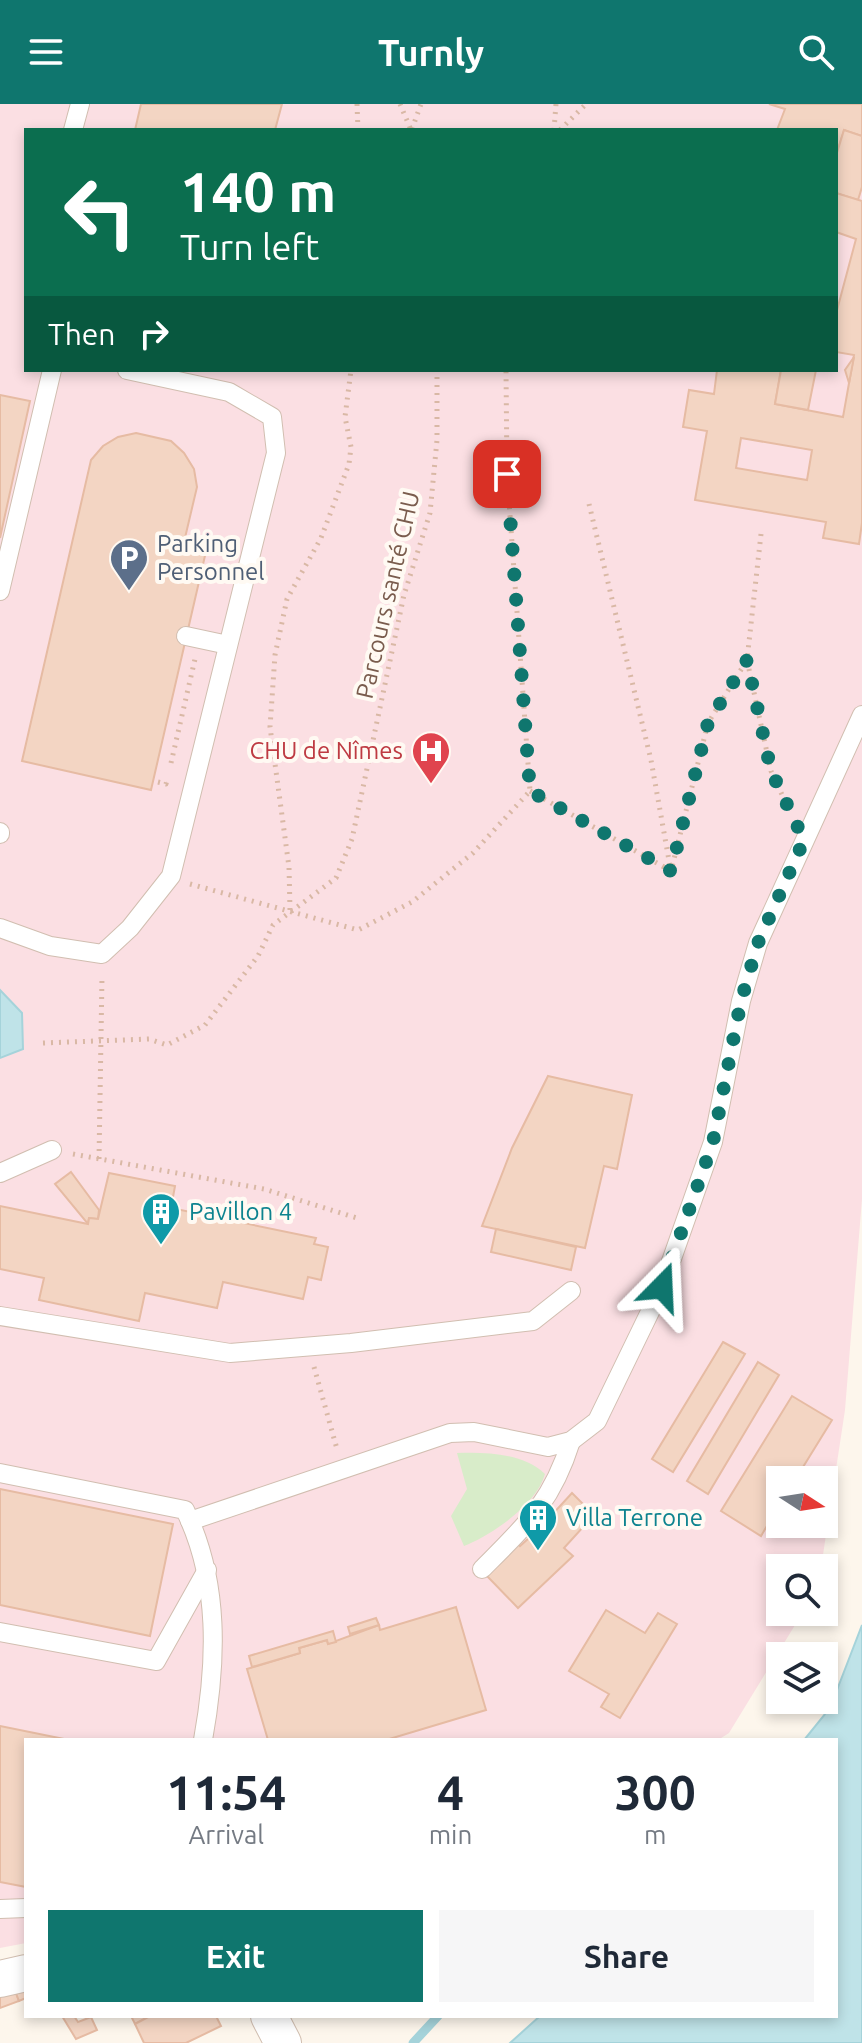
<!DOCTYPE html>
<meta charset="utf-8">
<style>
:root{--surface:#fff;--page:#f6f6f7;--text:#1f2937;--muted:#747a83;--accent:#0f766e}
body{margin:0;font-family:Ubuntu,sans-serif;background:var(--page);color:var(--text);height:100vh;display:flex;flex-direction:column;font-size:30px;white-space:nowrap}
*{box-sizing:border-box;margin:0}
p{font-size:26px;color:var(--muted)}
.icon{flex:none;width:44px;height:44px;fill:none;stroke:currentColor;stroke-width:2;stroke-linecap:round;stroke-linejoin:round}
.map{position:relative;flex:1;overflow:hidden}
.drawer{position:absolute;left:24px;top:1634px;width:814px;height:280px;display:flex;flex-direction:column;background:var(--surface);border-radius:0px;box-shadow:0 4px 12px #0003}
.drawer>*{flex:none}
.guide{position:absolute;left:24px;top:24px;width:814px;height:244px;border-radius:0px;box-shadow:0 4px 12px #0003;background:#0b6e4f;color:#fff;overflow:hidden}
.needle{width:52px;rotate:102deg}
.fabs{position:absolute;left:766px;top:1362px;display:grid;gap:16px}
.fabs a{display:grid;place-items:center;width:72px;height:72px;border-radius:0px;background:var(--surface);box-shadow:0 4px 12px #0003;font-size:40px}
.pin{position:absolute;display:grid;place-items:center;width:68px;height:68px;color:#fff;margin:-34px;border-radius:16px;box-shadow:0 4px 12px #0006}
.me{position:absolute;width:88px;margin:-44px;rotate:21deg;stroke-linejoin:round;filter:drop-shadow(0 0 6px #0008)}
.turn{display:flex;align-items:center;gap:28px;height:168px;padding:0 24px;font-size:36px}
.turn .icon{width:104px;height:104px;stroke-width:2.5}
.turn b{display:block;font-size:56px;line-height:68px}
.then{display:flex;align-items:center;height:76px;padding:0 24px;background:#0003;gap:16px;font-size:30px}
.eta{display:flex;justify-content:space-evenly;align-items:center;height:136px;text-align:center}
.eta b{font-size:48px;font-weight:600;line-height:56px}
.primary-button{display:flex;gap:16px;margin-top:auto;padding:16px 24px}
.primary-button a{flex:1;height:92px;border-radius:0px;background:var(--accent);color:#fff;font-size:32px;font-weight:600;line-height:92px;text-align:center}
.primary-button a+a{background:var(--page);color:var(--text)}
header{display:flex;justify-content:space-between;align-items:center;height:104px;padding:0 24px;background:var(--accent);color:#fff;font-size:36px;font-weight:600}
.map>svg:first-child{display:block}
.medical{fill:#fbdfe3;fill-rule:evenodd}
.green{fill:#d8ecc9}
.water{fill:#bfe3e8;stroke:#a5d3da;stroke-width:2}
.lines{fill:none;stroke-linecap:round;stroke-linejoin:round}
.stream{stroke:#a5d3da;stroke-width:9}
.building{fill:#f3d5c3;stroke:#e6bba3;stroke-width:2;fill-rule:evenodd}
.lane-casing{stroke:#d1beb0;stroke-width:20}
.street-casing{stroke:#d1beb0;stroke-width:38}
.path{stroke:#d9b8a5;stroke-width:5;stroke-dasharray:2 6;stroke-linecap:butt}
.lane{stroke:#fff;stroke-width:18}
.street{stroke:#fff;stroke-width:36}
.route{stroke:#0f766e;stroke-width:14;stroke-dasharray:0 25.2}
.labels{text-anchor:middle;stroke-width:8;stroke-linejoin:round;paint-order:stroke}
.service-label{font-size:24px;fill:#4e5e75;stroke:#fffaf3;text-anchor:start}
.street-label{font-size:24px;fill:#7a5c4d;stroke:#fffaf3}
.health-label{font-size:24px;fill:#be3a42;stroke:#fffaf3;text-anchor:end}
.culture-label{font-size:24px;fill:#0d838f;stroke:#fffaf3;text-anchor:start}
</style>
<header><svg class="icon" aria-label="menu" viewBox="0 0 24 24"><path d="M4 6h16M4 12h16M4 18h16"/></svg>Turnly<svg class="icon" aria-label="search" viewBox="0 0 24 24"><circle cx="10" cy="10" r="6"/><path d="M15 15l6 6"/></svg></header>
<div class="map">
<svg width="862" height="1939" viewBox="0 0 862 1939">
<rect width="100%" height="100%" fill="#fdf6ec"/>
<path class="medical" d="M0,0h862v1095l-17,211 -24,158h-41v44h23l-74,121 -11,7h-692v203l-26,5zM26,26h810v240h-810zM780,1376h44v44h-44z"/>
<path class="green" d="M457,1349c29,-1 66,0 88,21 -8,30 -53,61 -81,72l-13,-30 16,-27z"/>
<g class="water">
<polygon points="0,886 22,909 23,945 0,954"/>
<polygon points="862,1521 862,1939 510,1939 540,1912 836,1912 836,1636 804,1636 830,1604"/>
</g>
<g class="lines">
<polyline class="stream" points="413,1939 438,1912"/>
</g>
<g class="building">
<polygon points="141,0 282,0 275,26 135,26"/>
<polygon points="769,0 862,0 862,32 844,26 836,52 836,26 777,26 785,5"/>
<polygon points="844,26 862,32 862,83 858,96 836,89 836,52"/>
<path d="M836,89l26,8v322l-3,21 -36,-6 3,-16 -131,-22 12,-69 -24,-4 6,-37 25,4 3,-24h64l-6,34 68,13 11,-62 -18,-3v-38l20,-75 -20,-7zM741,334l71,12 -5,30 -71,-12z"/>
<polygon points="854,253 849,279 845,266"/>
<polygon points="781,266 816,266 808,306 775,300"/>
<polygon points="0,291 30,297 0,434"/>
<polygon points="136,329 171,337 184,349 194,365 197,383 184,438 207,443 151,686 22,657 91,356 103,342 118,333"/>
<polygon points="548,972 632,991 617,1065 604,1062 585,1144 482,1122 512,1044"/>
<polygon points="71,1068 99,1106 98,1115 89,1114 88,1120 55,1080"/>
<polygon points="109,1069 175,1082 171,1104 316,1134 314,1140 328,1143 321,1176 308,1173 303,1195 223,1178 217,1204 145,1189 139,1217 39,1196 44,1174 0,1165 0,1102 88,1120 89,1114 98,1115"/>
<polygon points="496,1125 576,1143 571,1166 491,1148"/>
<polygon points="723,1238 745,1250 673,1368 652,1355"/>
<polygon points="758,1258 779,1271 708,1390 687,1377"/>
<polygon points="792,1292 832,1316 795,1376 780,1376 780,1400 761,1432 721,1407"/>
<polygon points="0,1385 173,1420 150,1532 0,1501"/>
<polygon points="572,1389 594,1411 564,1444 573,1452 518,1504 486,1471 516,1438 520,1442 539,1425"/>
<polygon points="456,1503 486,1606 386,1636 268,1636 247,1565 300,1549 299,1544 327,1536 328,1540 379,1521 380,1526"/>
<polygon points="606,1506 645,1529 658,1509 677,1520 620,1614 601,1603 609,1590 569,1567"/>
<polygon points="376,1514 379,1521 350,1530 348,1523"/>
<polygon points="333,1527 336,1538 328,1540 327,1536 299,1544 300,1549 252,1563 249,1552"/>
<polygon points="0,1622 69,1636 26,1636 26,1783 0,1778"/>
<polygon points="0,1884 14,1884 19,1897 0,1904"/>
<polygon points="14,1884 26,1886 26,1894 19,1897"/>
<polygon points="62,1912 74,1912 78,1918 91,1913 97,1926 76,1935"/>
<polygon points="131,1912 150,1912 135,1920"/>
<polygon points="150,1912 216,1912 221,1922 186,1939 144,1939 135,1920"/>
</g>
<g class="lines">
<defs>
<g id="lane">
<polyline points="73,26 80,0"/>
<polyline points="0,487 52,266"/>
<polyline points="186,532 228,541"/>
<polyline points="0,728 0,730"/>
<polyline points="0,824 50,842 102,850 130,824 171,772 276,349 272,313 229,288 127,266"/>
<polyline points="0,1069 52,1046"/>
<polyline points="0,1212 230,1249 351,1239 533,1217 571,1187"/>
<path d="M0,1369l185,37c35,72 32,152 18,230"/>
<polyline points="190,1417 450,1329 474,1328 548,1343 571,1337 597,1317 662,1183 713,1038 741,897 758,839 862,611"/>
<path d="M482,1465c44,-44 70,-67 89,-128"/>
<polyline points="0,1528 156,1557 207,1466"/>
<polyline points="0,1805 26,1804"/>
</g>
<g id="street">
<polyline points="0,1875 26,1869"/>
<polyline points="269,1912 283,1939"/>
</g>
</defs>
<use href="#lane" class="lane-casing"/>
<use href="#street" class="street-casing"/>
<g class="path">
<polyline points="357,0 358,26"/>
<polyline points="400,0 411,26"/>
<polyline points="412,25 421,0"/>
<polyline points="554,26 556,0"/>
<polyline points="560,26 586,0"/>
<polyline points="589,400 651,656 670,762"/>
<polyline points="761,430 747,556 771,667 791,710"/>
<polyline points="171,659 195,555"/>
<polyline points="158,678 166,680 167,676"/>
<polyline points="530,687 671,767 708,619 747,556"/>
<polyline points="190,780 358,826 412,798 473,749 530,687 507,370 506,266"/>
<polyline points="290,806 289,763 270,623 275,551 287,495 321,434 349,360 351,343 345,313 351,266"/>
<polyline points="43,939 149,935 167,941 205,921 258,852 273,821 336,774 352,735 404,491 430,409 437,336 437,266"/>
<polyline points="73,1050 264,1085 360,1115"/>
<polyline points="99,1055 102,872"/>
<polyline points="314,1263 337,1345"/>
</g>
<use href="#lane" class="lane"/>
<use href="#street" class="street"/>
</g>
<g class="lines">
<polyline class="route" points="507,370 530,687 671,767 708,619 747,556 771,667 804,736 758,839 741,897 713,1038 662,1183"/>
</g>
<defs>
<symbol id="parking-pin" viewBox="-11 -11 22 30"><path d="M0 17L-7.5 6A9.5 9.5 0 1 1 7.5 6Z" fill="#5c6f8a" stroke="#fffaf3"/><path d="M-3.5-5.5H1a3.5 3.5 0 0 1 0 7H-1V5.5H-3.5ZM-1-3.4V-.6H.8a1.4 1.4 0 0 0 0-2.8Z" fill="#fff"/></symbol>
<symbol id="hospital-pin" viewBox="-11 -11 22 30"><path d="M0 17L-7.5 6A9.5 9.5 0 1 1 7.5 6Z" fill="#e0444e" stroke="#fffaf3"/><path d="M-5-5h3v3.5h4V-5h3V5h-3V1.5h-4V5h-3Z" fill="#fff"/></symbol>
<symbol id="building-pin" viewBox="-11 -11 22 30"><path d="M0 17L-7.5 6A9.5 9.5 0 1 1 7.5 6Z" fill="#0f9aa8" stroke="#fffaf3"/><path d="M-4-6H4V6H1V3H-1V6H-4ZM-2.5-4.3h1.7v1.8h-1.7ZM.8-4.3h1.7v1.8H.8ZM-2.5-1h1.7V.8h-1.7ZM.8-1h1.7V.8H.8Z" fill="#fff"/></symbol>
</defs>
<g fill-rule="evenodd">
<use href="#parking-pin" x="107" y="432" width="44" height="60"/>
<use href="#hospital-pin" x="409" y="625" width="44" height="60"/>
<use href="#building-pin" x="139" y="1086" width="44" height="60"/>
<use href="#building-pin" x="516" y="1392" width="44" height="60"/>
</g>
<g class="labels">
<g class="service-label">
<text x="157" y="448">Parking<tspan x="157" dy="28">Personnel</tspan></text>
</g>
<g class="street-label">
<text transform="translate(388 491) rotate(-77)" y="8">Parcours santé CHU</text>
</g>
<g class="health-label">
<text x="403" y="655">CHU de Nîmes</text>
</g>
<g class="culture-label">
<text x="189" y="1116">Pavillon 4</text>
<text x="566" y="1422">Villa Terrone</text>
</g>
</g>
</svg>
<div class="fabs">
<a><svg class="needle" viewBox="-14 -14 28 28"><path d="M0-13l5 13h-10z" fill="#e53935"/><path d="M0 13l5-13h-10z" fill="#747a83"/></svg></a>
<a><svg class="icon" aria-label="search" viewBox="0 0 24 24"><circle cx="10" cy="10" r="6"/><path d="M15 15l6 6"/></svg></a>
<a><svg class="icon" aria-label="layers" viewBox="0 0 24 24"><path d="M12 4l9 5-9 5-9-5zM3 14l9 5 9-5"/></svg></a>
</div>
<div class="pin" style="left:507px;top:370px;background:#d93025"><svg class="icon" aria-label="arrive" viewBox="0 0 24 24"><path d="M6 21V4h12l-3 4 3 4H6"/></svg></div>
<svg class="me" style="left:662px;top:1183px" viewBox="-20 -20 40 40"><path d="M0-17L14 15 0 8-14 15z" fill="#0f766e" stroke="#fff" stroke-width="4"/></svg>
<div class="guide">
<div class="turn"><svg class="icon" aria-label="left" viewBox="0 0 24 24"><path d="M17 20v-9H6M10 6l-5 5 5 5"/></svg><div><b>140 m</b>Turn left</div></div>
<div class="then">Then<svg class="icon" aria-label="right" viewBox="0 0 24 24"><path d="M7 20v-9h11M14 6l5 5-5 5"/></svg></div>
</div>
<section class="drawer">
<div class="eta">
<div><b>11:54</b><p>Arrival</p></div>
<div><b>4</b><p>min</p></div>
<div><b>300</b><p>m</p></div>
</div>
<div class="primary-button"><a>Exit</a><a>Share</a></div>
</section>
</div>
